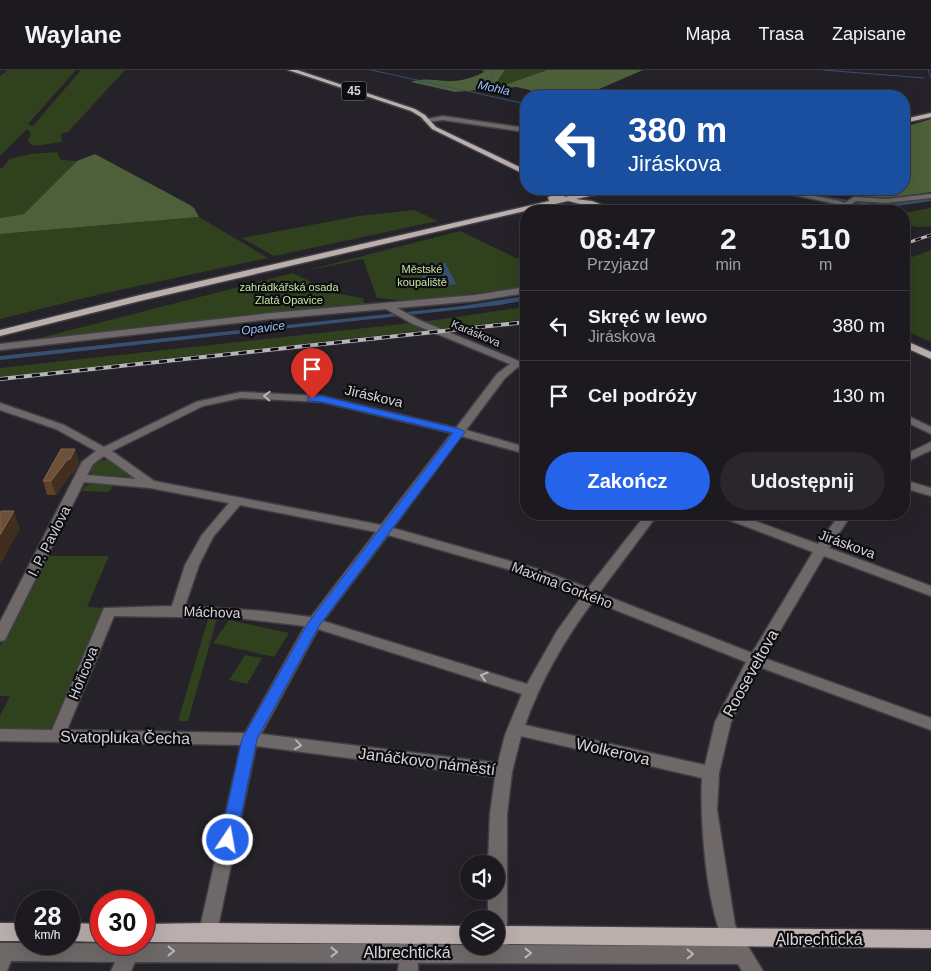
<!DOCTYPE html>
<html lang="pl">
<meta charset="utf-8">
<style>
:root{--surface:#1c1a1f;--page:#29272c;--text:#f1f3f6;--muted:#a0a1a4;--line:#3a383d;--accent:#2563eb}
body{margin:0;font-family:Helvetica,sans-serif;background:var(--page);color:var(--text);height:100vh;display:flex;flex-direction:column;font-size:19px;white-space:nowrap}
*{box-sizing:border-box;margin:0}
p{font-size:16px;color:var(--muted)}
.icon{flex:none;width:28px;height:28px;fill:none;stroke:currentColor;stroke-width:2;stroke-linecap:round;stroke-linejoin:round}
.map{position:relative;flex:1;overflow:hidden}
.side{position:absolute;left:520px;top:135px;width:390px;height:315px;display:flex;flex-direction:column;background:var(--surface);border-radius:20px;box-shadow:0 5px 20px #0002,0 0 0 1px var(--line)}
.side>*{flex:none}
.hud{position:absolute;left:520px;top:20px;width:390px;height:105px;border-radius:20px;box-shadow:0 5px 20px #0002,0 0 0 1px var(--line);background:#1a4fa0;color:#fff;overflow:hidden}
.controls{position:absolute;left:460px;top:785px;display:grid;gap:10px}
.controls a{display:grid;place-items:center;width:45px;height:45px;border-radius:50%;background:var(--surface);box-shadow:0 5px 20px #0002,0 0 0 1px var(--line);font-size:25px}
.speed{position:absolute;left:15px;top:820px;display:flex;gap:10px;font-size:25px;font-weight:700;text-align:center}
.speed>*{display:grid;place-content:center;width:65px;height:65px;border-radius:50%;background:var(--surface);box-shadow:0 5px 20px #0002,0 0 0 1px var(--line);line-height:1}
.speed small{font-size:12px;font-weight:400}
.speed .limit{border:8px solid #d22;background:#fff;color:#111}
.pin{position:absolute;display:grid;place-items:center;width:42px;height:42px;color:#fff;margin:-51px -21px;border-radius:50% 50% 50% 0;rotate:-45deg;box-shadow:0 0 5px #0007}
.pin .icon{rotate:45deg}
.me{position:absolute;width:55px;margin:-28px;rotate:12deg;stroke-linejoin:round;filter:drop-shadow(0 0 4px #0008)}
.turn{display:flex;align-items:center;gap:18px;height:105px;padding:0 25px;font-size:22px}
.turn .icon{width:65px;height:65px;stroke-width:2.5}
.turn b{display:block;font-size:35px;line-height:42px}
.eta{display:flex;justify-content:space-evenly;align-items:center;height:85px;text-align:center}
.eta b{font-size:30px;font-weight:800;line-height:35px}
.action{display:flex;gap:10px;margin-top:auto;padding:10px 25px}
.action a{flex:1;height:58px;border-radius:30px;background:var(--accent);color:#fff;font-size:20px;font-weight:800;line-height:58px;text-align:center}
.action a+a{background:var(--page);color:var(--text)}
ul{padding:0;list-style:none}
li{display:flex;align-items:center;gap:15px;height:70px;padding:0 25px;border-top:1px solid var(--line)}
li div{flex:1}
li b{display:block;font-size:19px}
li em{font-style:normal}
header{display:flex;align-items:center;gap:30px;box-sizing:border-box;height:70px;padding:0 25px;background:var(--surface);border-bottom:1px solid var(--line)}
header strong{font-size:24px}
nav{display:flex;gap:28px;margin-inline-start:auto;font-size:18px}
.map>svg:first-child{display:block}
.built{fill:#2e2936}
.green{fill:#30411d}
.forest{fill:#4d603a}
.water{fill:#365071}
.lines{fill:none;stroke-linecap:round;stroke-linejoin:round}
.stream-far1{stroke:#365071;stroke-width:1}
.stream{stroke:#365071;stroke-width:2}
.minor-casing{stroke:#413f45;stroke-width:3}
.major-casing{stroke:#413f45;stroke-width:3}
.minor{fill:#6e6968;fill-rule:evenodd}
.major{fill:#baafad;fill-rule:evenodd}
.rail-far1-casing{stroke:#b8b6bb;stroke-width:3}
.rail-casing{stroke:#b8b6bb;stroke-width:4}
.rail-far1{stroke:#0d0c0f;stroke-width:2;stroke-dasharray:6;stroke-linecap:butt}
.rail{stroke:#0d0c0f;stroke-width:2.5;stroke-dasharray:8;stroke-linecap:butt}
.wall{fill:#5f4125}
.shaded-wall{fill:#422e1e}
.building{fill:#6c5138;stroke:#7d6652}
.oneway{stroke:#b8b5b8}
.route{fill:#2563eb;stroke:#184099}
.labels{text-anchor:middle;stroke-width:4.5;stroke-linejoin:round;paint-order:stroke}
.far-park-label{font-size:11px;fill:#c5e7a5;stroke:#0d0c0f}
.far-street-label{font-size:11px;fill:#d7d5da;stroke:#0d0c0f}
.far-water-label{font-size:12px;font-style:italic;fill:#96c2fb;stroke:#0d0c0f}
.shield{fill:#0d0c0f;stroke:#9a999d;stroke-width:1}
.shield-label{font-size:12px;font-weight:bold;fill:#d7d5da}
.street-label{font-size:14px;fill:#d7d5da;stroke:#0d0c0f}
.near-street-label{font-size:16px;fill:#d7d5da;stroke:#0d0c0f}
</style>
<header>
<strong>Waylane</strong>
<nav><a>Mapa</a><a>Trasa</a><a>Zapisane</a></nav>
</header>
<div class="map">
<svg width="931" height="901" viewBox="0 0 931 901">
<rect width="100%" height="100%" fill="#252229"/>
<polygon class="built" points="526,250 526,255 0,312 0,306"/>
<g class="green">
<polygon points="8,0 76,0 28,54 33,56 81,0 125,0 68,62 61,64 62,72 33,76 28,71 31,63 27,59 0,86 0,6"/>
<polygon points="505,0 547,0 499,17 497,12"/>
<polygon points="57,82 61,90 77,91 24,144 0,148 0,98 3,98 9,89 30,84"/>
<polygon points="931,138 931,156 917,157 904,154 904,143"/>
<polygon points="414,140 438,151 274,186 242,168 359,146"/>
<polygon points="199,147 268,188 101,224 0,249 0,164"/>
<polygon points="460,161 516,188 526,187 526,217 410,231 377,228 363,189 300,202"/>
<polygon points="931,180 931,271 926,270 904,260 904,190"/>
<polygon points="293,203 333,223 363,228 364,236 20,273"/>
<polygon points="526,237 526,249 443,259 422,252"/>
<polygon points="411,253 430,260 0,307 0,298"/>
<polygon points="102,390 112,390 136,407 94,405 90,403 93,395"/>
<polygon points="94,413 111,415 112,419 107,422 82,421 85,416"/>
<polygon points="45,486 109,486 87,537 105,538 54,660 0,661 0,646 10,626 0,626 0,576"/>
<polygon points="208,549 217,549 188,651 178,651"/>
<polygon points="229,550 289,563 274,587 213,573"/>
<polygon points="245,585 262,588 247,614 229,610"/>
</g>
<g class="forest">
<path d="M482,0h23l-8,12 2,5 48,-17h96l-60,26h-41l-10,-2 -2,-4 -14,-3 -61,5 -44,-10c12,-4 22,-2 35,-1 12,1 27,-3 38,-9z"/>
<polygon points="931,49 931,122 877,130 857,124 857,119 904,119 904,57"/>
<polygon points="95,84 190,135 194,138 199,147 0,164 0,148 24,144 77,91"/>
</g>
<g class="water">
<polygon points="931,128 931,131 862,141 839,141"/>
<polygon points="448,193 446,194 456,214 459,214 426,218 421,210 423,208 422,205 418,204 416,196 426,194 429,196 431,194"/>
<polygon points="526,226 526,230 500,235 0,290 0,286 462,236"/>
</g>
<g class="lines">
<g class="stream-far1">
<polyline points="371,0 526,34"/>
<polyline points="491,0 495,24"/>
<polyline points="823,0 924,8"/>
<polyline points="928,0 931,8"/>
</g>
<g class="stream">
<polyline points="780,119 792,121"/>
<polyline points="822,127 880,136"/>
</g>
<defs>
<g id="minor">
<polygon points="443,46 526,58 526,62 443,50 426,52 423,50"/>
<polygon points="766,119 780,119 840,131 844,133 854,127 886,129 931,124 931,128 886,133 856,131 847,137 822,141 805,141 809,139 836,134"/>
<path d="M526,217v6l-51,8 -78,7 22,12 107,44v6l-8,-3 -13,11 -39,52 60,17v7l-65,-18 -68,92 145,41 50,19 58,-74h12l-59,79 153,60 61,-101 -92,-35 -2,-3h17l82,30 22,-30h12l-23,34 102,38v10l-107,-40 -60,102 167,60v12l-172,-63 -28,55 -12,51 -2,37 18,115 28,46h-21l-4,-7 -320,-1v8h-20l1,-8 -264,-1 -4,9h-20l4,-9 -104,-1 -4,10h-7v-28l400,1 2,-5 7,-3 7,3 2,5 78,2v-27h-8v-28h8v-27h-8l2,-50 5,-37 -239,-31 -39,186 -2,6 -7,3 -7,-3 -2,-6 42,-187 -241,-4v-12l52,1 52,-122 68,-2 13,-41 17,-30 27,-32 -79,-15 -66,-6 -79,158 -5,1v-19l82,-160 14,-11 -40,-22 -56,-19v-7l64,22 40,22 92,-45 45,-10 81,4 134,32 41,-54 13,-10 -97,-40 -27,-15 -115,10 -271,31v-6l271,-31 204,-18zM241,328l81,4 130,31 -71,92 -227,-44 -42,-30 91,-45zM104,386l32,23 -49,-4 6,-11zM240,435l136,27 -65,85 -48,-6 -78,-5 14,-41 14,-28zM388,465l140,40 54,21 -25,35 -30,53 -204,-63zM593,531l153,61 -31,60 -10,43 -180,-40c16,-45 40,-86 68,-124zM114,546l123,2 68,8 -60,107 -178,-3zM318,559l204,65 -17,41 -7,28 -237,-29zM521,666l181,42c-2,43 4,130 24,168l-219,-1v-131l5,-42z"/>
<polygon points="904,344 931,357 931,364 904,351"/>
<polygon points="931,372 931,380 904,393 904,385"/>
<polygon points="904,410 931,418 931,426 904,418"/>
</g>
<g id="major">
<polygon points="288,0 297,0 415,39 425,45 436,57 526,100 526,105 432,59 421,47 411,41"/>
<polygon points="931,43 931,47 904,53 904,49"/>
<polygon points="553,119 562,119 566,122 565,127 560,128 602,119 614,119 613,121 576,129 592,131 619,141 608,141 568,131 140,231 0,266 0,260 140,225 549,131 548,127 558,124"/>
<polygon points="904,270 931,282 931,289 904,277"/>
<rect x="0" y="853" width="26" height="18"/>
<polygon points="69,853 101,854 101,872 69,871"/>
<polygon points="208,853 469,856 469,874 144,872 144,854"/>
<polygon points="496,856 931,860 931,878 496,874"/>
</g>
</defs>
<use href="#minor" class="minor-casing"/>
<use href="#major" class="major-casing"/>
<use href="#minor" class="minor"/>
<use href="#major" class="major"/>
<defs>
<polyline id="rail-far1" points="904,174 931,165"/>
<polyline id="rail" points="0,309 526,252"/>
</defs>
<use href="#rail-far1" class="rail-far1-casing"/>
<use href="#rail" class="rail-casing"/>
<use href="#rail-far1" class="rail-far1"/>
<use href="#rail" class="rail"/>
</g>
<polygon class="wall" points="75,379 79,393 74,403 71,404 56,425 47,425 43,411"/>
<g class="shaded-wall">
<polygon points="75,379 79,393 74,403 71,404 56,425 51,411"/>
<polygon points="14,441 20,459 0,495 0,465"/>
</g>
<g class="building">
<polygon points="61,379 75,379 70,389 67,390 51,411 43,411"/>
<polygon points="1,441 14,441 0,465 0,443"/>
</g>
<defs><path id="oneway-chevron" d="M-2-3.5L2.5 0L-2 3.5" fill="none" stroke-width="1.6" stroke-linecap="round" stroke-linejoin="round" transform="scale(1.25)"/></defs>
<g class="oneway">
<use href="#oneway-chevron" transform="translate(267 326) rotate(-177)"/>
<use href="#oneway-chevron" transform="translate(484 606) rotate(-163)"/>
<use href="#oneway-chevron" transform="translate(298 675) rotate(7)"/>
<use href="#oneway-chevron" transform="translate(171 881)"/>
<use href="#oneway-chevron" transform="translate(334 882)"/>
<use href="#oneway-chevron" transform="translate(528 883)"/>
<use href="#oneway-chevron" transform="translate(690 884)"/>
</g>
<polygon class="route" points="312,326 322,326 460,359 465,362 319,556 257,669 236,770 233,775 228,777 222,775 220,770 242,669 308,553 453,363 322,332 308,331 308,327"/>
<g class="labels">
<g class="far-park-label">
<text x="422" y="203">Městské<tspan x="422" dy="13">koupaliště</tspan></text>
<text x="289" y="221">zahrádkářská osada<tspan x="289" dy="13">Zlatá Opavice</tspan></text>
</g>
<g class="far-street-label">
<text transform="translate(476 263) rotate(23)" y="4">Karáskova</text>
</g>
<g class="far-water-label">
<text transform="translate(494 18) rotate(12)" y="4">Mohla</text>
<text transform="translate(263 258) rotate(-7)" y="4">Opavice</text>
</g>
<rect class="shield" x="341.5" y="11.5" width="25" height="19" rx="4"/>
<g class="shield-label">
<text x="354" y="25">45</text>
</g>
<g class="street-label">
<text transform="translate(374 326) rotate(13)" y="5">Jiráskova</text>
<text transform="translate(49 471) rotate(-63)" y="5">I. P. Pavlova</text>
<text transform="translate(847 474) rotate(20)" y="5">Jiráskova</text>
<text transform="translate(562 515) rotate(21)" y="5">Maxima Gorkého</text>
<text transform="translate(212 542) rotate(2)" y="5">Máchova</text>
<text transform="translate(83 603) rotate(-68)" y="5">Hořicova</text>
</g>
<g class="near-street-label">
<text transform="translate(750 603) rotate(-61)" y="6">Rooseveltova</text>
<text transform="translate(125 667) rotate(1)" y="6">Svatopluka Čecha</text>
<text transform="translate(613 681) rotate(13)" y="6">Wolkerova</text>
<text transform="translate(427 691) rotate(7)" y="6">Janáčkovo náměstí</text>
<text x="819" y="875">Albrechtická</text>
<text x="407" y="888">Albrechtická</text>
</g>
</g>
</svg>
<div class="controls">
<a><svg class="icon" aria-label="sound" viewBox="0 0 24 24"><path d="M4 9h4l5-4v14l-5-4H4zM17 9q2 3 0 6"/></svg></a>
<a><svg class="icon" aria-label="layers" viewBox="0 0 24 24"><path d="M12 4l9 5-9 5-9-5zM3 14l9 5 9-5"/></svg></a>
</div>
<div class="speed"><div>28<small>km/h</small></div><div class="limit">30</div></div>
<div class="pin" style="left:312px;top:329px;background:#d93025"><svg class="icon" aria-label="arrive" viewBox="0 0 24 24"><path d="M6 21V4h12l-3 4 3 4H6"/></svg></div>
<svg class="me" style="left:228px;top:770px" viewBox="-20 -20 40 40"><circle r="17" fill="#2563eb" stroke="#fff" stroke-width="3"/><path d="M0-11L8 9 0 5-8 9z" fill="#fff"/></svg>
<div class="hud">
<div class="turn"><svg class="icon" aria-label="left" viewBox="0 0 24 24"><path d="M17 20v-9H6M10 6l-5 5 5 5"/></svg><div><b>380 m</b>Jiráskova</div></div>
</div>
<section class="side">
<div class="eta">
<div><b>08:47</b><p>Przyjazd</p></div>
<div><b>2</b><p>min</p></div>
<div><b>510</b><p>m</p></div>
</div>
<ul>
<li><svg class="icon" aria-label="left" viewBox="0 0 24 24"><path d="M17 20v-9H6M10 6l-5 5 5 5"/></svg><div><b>Skręć w lewo</b><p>Jiráskova</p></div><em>380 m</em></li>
<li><svg class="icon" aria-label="arrive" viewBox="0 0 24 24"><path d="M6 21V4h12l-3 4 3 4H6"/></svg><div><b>Cel podróży</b></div><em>130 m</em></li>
</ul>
<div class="action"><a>Zakończ</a><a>Udostępnij</a></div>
</section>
</div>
